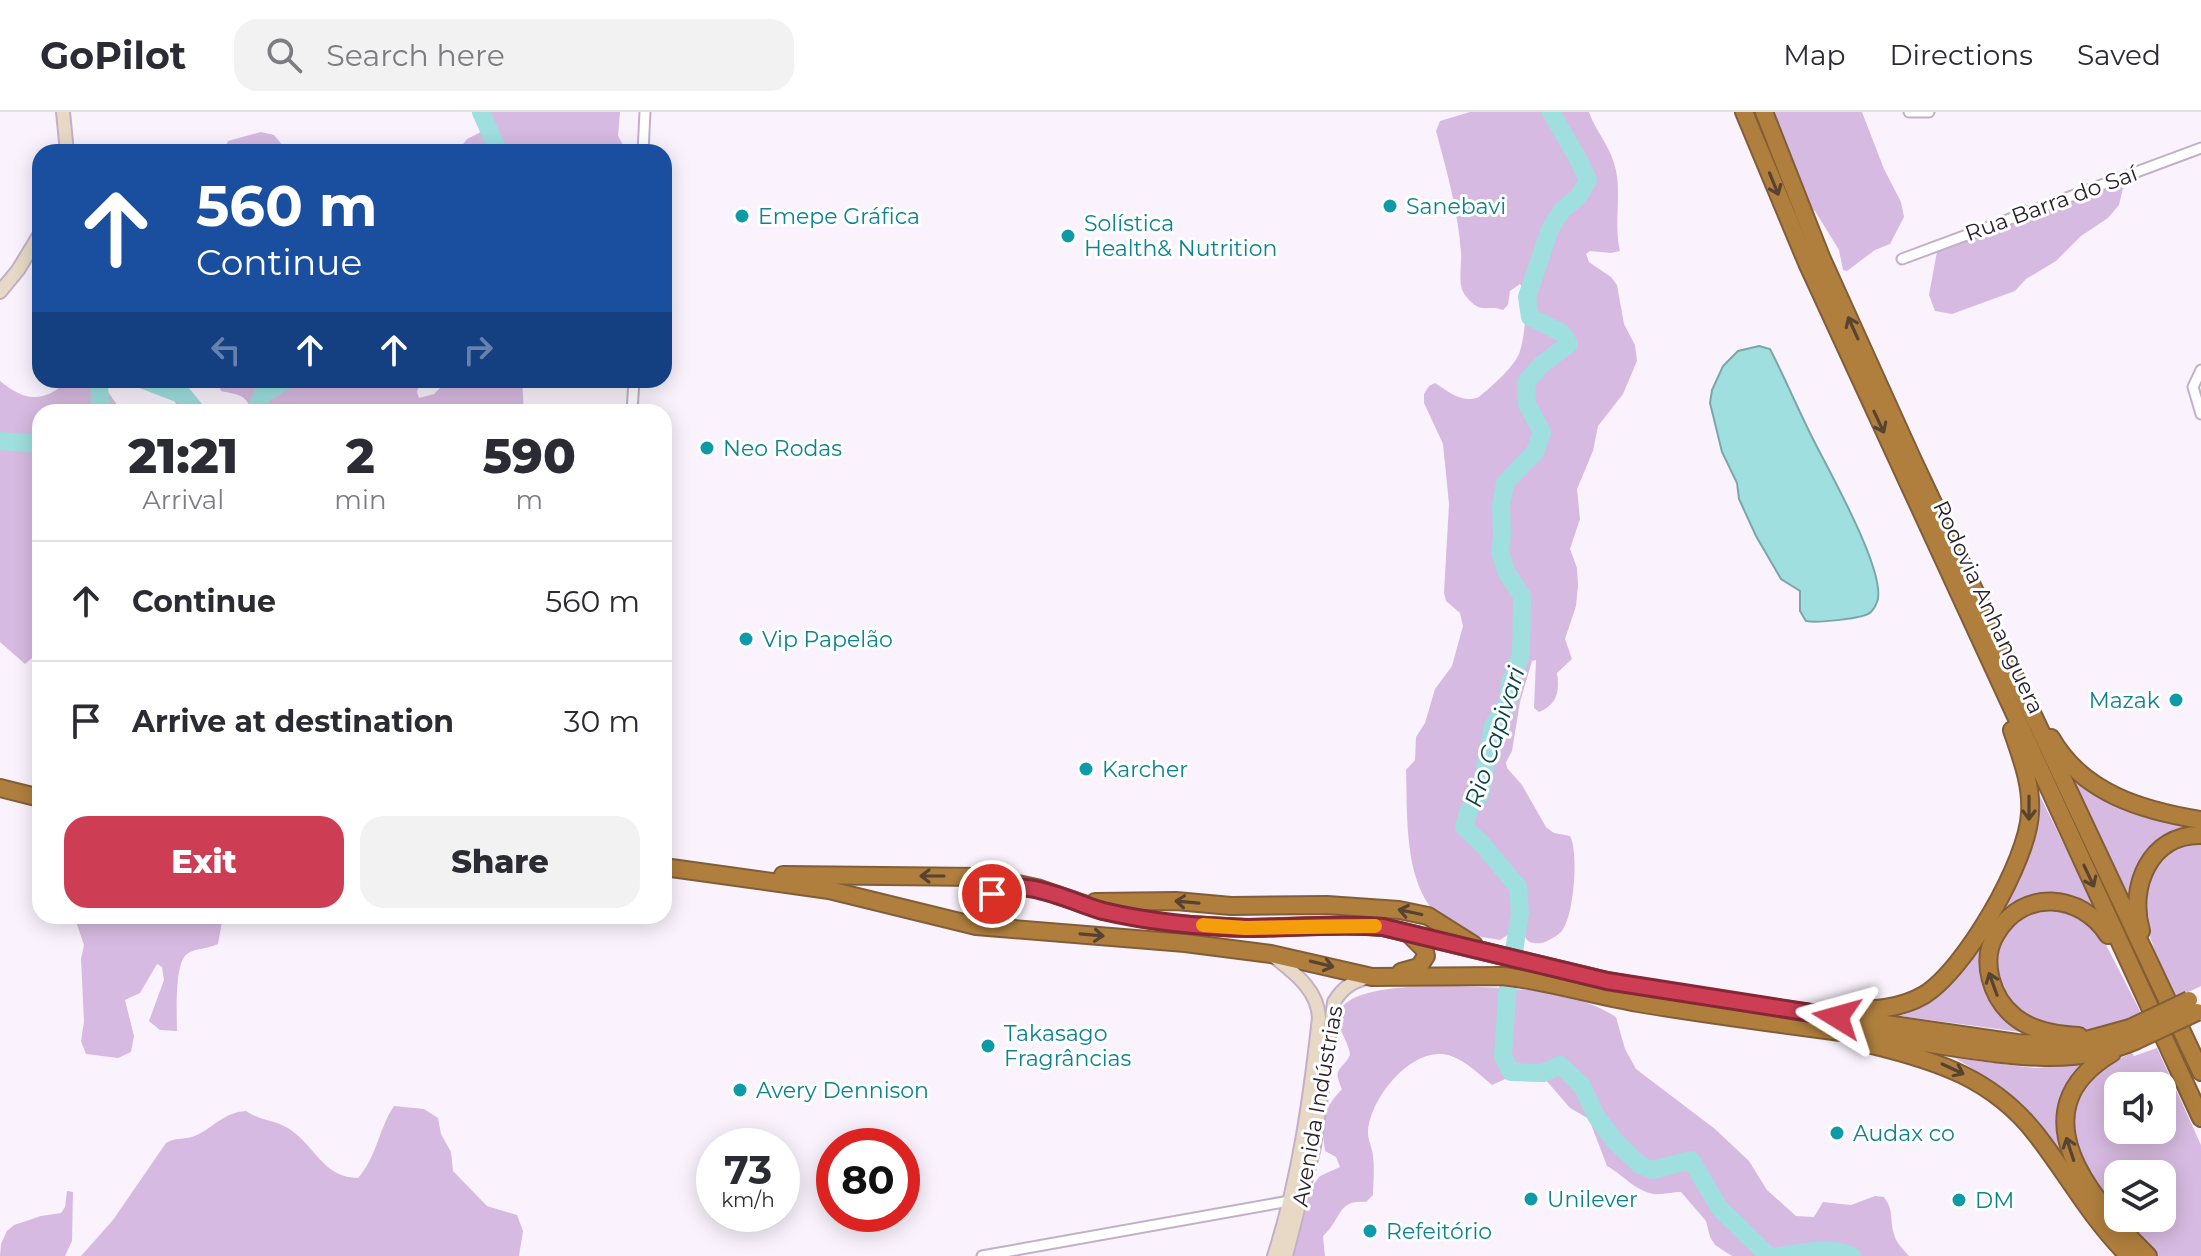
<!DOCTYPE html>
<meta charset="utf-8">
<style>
:root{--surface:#fff;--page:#f2f2f3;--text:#2b2b33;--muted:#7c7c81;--line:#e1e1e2;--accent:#cd3d53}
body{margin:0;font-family:Montserrat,sans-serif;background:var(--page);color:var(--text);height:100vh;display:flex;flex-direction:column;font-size:30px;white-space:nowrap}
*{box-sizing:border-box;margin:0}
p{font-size:26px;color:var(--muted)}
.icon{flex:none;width:44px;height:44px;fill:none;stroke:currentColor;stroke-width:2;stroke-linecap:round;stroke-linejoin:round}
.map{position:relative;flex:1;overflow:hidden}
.panel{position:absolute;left:32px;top:292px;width:640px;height:520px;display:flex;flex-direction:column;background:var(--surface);border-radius:24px;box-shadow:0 4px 20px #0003}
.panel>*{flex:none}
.guide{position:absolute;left:32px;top:32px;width:640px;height:244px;border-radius:24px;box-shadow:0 4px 20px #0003;background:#1a4fa0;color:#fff;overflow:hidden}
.controls{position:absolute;left:2104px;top:960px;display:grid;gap:16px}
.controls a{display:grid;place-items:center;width:72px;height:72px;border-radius:16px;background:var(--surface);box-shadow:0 4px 20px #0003;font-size:40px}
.speed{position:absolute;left:696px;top:1016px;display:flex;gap:16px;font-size:40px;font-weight:700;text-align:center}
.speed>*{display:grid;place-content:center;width:104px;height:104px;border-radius:50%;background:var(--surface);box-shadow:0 4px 20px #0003;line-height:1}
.speed small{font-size:20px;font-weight:400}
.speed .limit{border:12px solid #d22;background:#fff;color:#111}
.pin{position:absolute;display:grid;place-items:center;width:68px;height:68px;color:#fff;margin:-34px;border:4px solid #fff;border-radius:50%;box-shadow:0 2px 8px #0007}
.me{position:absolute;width:88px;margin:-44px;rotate:278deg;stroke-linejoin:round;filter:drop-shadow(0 0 6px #0008)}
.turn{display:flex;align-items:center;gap:28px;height:168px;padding:0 32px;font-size:36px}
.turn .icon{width:104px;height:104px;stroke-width:2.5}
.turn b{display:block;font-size:56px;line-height:68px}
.lanes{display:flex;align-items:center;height:76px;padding:0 32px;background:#0003;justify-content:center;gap:40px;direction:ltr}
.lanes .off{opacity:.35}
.eta{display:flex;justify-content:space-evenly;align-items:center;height:136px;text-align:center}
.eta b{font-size:48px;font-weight:800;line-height:56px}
.action{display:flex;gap:16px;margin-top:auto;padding:16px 32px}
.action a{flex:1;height:92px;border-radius:24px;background:var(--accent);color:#fff;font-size:32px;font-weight:800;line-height:92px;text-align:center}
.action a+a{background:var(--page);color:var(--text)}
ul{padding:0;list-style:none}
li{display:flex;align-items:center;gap:24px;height:120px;padding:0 32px;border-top:2px solid var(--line)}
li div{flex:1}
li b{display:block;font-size:30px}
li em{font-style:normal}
header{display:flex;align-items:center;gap:48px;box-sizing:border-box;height:112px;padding:0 40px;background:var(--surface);border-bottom:2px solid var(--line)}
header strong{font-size:38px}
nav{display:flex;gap:44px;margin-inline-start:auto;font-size:28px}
.search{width:560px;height:72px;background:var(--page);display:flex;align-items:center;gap:20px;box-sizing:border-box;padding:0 28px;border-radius:24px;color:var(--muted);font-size:30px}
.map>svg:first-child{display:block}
.green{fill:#d7bae1;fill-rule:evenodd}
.water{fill:#9fdfdf;stroke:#7ca6a9;stroke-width:2}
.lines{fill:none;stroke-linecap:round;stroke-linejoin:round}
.river{stroke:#9fdfdf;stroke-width:18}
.street-casing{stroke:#c2b0c8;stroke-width:13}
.secondary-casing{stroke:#c2b0c8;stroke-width:16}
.highway-casing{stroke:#815e37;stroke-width:20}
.street{stroke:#fff;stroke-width:9}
.secondary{stroke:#e7d9c5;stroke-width:12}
.highway{stroke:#b07f3d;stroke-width:16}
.highway-bridge-casing{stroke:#815e37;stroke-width:20;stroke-linecap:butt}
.highway-bridge{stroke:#b07f3d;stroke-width:16}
.oneway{stroke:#584332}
.route-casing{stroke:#852836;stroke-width:20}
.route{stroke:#cd3d53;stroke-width:14}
.slow{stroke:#f59e0b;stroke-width:14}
.culture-dot{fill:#0f9aa8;stroke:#fff;stroke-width:3}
.labels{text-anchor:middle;stroke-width:6;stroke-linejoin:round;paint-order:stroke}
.street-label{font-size:22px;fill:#29222c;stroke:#fff}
.culture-label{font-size:22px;fill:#0d838f;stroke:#fff;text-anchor:start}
.water-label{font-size:24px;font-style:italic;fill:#094546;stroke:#fff}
</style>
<header>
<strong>GoPilot</strong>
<div class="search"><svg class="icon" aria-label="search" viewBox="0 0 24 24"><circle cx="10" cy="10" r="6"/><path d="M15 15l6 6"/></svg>Search here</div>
<nav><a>Map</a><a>Directions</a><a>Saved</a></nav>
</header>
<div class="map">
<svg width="2201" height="1144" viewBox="0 0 2201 1144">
<rect width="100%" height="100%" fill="#faf3fd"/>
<g class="green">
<polygon points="491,0 620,0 618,24 627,40 457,40 467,27 489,16"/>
<path d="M1470,0h119c6,18 20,33 25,51 9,28 -1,59 6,88l-9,2 -21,-2 -4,3 3,8 22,15 6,8 7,39 11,21 2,16 -14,33 -25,32 -5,25 -16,38 3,30 -10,30 7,19 1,18 -2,20 -11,33 7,20 -15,14c3,18 0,32 -18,39l-5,-4 2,-48 -4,1 -12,41 -8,49 -6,11 1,6 15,17 24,42 8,6 16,3c9,16 4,82 -9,96 -4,4 -12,8 -16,10 -6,2 -14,2 -18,-2 -4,-6 -4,-18 -6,-24l-6,14 -15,10c-10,-2 -21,-3 -31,-6 -68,-21 -61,-108 -63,-164l9,-10 1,-23 9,-14 10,-34 17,-23 11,-40 -3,-13 -14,-12 -2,-8 5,-89 -6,-60 -19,-41v-9l5,-8 6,-3c14,9 28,21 44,14 13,-11 33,-28 40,-43 6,-16 10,-55 1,-70l-10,7 -2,14 -5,5c-16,-6 -22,6 -38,-15 -8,-10 -3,-29 -4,-42 -3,-42 -14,-81 -25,-122l4,-10z"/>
<polygon points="1770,0 1862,0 1884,57 1901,90 1904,105 1890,132 1875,138 1847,159 1843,158 1839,138 1815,99 1809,96"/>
<polygon points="261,20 274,23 288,40 224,40 228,29"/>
<polygon points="2113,63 2123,76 2119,93 2108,106 2081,124 2056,149 2026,167 2015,179 1952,202 1935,199 1929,183 1938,134 2112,66"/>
<path d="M68,268h52l-14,9 16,23h-82v239l-15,13 -25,-22v-261c24,20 44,23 68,-1z"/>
<path d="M147,268l28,2 28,30 -25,-3c-6,-17 -14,-25 -31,-29z"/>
<path d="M217,268h204l-4,12 2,6 15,-4 14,-14h74l2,32h-272c-6,-18 -13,-17 -31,-21z"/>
<polygon points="2066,657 2201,714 2170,723 2131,789"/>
<polygon points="2040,684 2097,800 2031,786 1984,847 2028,921 1892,903 1970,843"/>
<path d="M2201,729v145l-25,12c-18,-42 -54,-102 -14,-140 15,-14 19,-14 39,-17z"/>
<path d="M2038,795l33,3 29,23 41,80c-16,7 -30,14 -47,17 -46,6 -90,-14 -98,-62 -3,-12 3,-31 11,-40 8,-9 22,-15 31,-21z"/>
<path d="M74,804h149l-5,28c-9,5 -23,4 -31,10 -13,9 -10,62 -10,77l-17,-1 -11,-9 15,-41 -2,-13 -5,-3 -17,29 -15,7 9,36 -3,16 -13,6 -32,-4 -5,-13 3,-20 -3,-62 3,-14z"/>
<path d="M1457,874c53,3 113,1 159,31l9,32 11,20 79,60 34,32 18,29 29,26 18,1 9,-15 28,3 24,-9 9,1c11,16 5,21 10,37 2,9 9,15 15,22h-177l-17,-11 -5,-8 -4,-16 -25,-29c-8,0 -19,3 -27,2 -19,-3 -32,-20 -47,-28l-18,-47 -19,-11 -25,-29 -12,-4 -17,-1 -24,11c-12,-10 -26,-24 -41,-29 -37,-13 -82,42 -83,77 0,8 5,16 5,24 2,12 0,26 0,38l-7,7c-29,-3 -24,17 -43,34l2,20h-32l20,-71 7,-9 20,-9 -4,-10 -11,-6c-4,-28 -3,-41 17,-62 -10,-22 -1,-17 8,-34 -1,-12 -11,-24 -12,-36 -1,-36 95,-33 119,-33z"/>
<path d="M2157,936l44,97v111h-45l-37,-38h43v-44h-44v43l-24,-31 -24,-53 6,-38 28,-30 28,-12 2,3zM2118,974h44v44h-44z"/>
<path d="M1955,946l80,10 52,-4 -24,43 34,99c-46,-64 -72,-108 -142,-148z"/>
<path d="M394,994l30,3 14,9 3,16 10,18 2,19 34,35 30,9 6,16 -4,25h-438l32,-36 53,-77c9,-6 16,-3 26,-6 20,-7 31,-25 54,-26 13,9 29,9 42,17 26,16 35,50 70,50 19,-21 20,-48 36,-72z"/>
<polygon points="67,1079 73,1080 72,1129 65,1144 0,1144 1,1132 7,1119 14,1113 41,1104 61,1101 65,1095"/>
</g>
<path class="water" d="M1759,234l11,3c16,31 29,63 45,94 14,28 73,132 62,159 -1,3 -3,7 -6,10 -7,7 -54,11 -65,9l-6,-10v-20l-19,-12 -25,-43 -17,-37 -2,-16 -15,-31 -12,-49 2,-13 11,-24 15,-15z"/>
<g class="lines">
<g class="river">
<polyline points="481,0 497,36 496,40"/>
<polyline points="1551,0 1577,45 1588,68 1578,85 1562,98 1550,117 1527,185 1530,205 1562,221 1569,232 1542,252 1526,270 1527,292 1542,320 1535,340 1505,371 1501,394 1502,425 1500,440 1507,461 1522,484 1521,543 1511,568 1507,592 1493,614 1480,683 1469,698 1464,715 1483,733 1518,775 1520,801 1507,884 1503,944 1511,960 1543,961 1560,953 1582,974 1596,1004 1614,1028 1640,1053 1652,1058 1691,1048 1720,1097 1769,1144"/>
<polyline points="144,268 183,283 197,300"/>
<polyline points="101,300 99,273 104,268"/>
<polyline points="255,300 263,282 287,268"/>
<polyline points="0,329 40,332"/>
<path d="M1779,1144c22,-3 52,-11 73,0"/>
</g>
<defs>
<g id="street">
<polyline points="1909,0 1929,0"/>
<polyline points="643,40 645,0"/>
<polyline points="1902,147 2201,36"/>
<polyline points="2201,258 2193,275 2201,302"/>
<polyline points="632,300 634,268"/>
<polyline points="982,1144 1295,1088"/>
</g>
<g id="secondary">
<polyline points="63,0 67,40"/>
<polyline points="0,180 18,158 40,122"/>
<path d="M1272,843c21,17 46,34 47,63 -9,80 -20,161 -45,238"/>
<path d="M1286,1144l28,-109 20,-145c9,-15 19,-21 36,-25"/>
</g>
<g id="highway">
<polyline points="1744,0 1807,151 2201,1006"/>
<polyline points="1764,0 1821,145 1911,344 2201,960"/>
<path d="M2051,626c31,55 92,73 150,82"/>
<polyline points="0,676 40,686"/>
<path d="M664,755l165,23 147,36 209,17 86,11 101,23 130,-1c46,5 90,19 136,27 90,15 180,26 270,38 74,9 156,31 227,0"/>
<polyline points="783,763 982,765 1037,776 1104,799 1173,812 1245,816 1357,813 1383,815 1607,869 1700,885 2017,931 2072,932 2130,916"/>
<polyline points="1095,790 1176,789 1231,794 1327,793 1399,798 1428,804 1474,833"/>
<path d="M1010,815c-16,-7 -31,-25 -11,-38h16"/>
<path d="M2141,819c-13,-44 9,-97 60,-96"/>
<polyline points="1401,860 1419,855 1426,844 1424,837 1409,822"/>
<path d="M1847,898c27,0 53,-1 77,-15 41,-25 104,-134 106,-182 2,-29 -9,-56 -18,-83"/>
<path d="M2079,924c-21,-1 -47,-5 -64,-19 -24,-19 -35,-57 -19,-83 27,-46 85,-41 112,1"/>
<path d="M1872,933c66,16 121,34 164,89 32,41 56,86 93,122"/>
<path d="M2112,941c-98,58 -20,148 36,203"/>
</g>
</defs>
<use href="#street" class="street-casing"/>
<use href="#secondary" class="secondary-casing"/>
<use href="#highway" class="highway-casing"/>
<use href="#street" class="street"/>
<use href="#secondary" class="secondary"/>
<use href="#highway" class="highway"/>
<defs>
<g id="highway-bridge">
<polyline points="2130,916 2189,888"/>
<polyline points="2135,929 2197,900"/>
</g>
</defs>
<use href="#highway-bridge" class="highway-bridge-casing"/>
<use href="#highway-bridge" class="highway-bridge"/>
</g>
<defs><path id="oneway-shaft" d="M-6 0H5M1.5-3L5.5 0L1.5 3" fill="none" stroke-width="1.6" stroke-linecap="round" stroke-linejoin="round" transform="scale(2)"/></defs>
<g class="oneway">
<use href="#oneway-shaft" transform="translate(1774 72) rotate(68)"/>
<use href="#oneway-shaft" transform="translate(1853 216) rotate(-114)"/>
<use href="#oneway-shaft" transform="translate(1879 310) rotate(65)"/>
<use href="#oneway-shaft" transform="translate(2029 696) rotate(90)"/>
<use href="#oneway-shaft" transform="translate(932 764) rotate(180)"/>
<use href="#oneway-shaft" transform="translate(2089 764) rotate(65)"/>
<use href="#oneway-shaft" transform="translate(1187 790) rotate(-175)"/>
<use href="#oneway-shaft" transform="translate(1410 800) rotate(-168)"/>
<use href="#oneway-shaft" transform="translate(1092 823) rotate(5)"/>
<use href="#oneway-shaft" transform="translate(1322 852) rotate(14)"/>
<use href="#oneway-shaft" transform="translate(1993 872) rotate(-110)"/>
<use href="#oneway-shaft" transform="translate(1953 957) rotate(25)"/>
<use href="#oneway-shaft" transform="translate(2070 1037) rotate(-108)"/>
</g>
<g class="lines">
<defs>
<path id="route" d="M992,782c27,-20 82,9 111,17 47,11 97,16 146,17 44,0 89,-5 134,-1l224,54 230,36"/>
</defs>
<use href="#route" class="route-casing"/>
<use href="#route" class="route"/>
<polyline class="slow" points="1203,813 1245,816 1375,814"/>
</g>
<g class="culture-dot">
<circle cx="1390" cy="94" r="8"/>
<circle cx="742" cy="104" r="8"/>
<circle cx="1068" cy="124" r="8"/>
<circle cx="707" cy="336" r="8"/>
<circle cx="746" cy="527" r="8"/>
<circle cx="2176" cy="588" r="8"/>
<circle cx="1086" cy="657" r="8"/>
<circle cx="988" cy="934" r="8"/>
<circle cx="740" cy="978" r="8"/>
<circle cx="1837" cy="1021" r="8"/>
<circle cx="1531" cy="1087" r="8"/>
<circle cx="1959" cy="1088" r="8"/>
<circle cx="1370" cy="1119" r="8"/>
</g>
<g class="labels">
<g class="street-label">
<text transform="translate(2051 91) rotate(-20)" y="8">Rua Barra do Saí</text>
<text transform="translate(1989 495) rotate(65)" y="8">Rodovia Anhanguera</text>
<text transform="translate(1317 994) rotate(-80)" y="8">Avenida Indústrias</text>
</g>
<g class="culture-label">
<text x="1406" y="102">Sanebavi</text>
<text x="758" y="112">Emepe Gráfica</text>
<text x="1084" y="119">Solística<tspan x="1084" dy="25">Health&amp; Nutrition</tspan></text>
<text x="723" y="344">Neo Rodas</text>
<text x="762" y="535">Vip Papelão</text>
<text x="2160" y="596" text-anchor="end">Mazak</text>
<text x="1102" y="665">Karcher</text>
<text x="1004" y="929">Takasago<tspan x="1004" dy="25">Fragrâncias</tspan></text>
<text x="756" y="986">Avery Dennison</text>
<text x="1853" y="1029">Audax co</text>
<text x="1547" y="1095">Unilever</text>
<text x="1975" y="1096">DM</text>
<text x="1386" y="1127">Refeitório</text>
</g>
<g class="water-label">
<text transform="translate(1495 625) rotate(-72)" y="8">Rio Capivari</text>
</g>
</g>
</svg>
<div class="controls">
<a><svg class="icon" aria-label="sound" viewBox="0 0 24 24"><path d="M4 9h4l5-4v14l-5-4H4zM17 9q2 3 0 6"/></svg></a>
<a><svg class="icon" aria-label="layers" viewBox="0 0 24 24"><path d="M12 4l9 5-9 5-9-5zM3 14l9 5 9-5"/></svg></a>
</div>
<div class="speed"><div>73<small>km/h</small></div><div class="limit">80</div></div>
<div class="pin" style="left:992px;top:782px;background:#d93025"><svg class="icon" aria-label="arrive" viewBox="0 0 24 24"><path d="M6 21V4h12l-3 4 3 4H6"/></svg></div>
<svg class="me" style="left:1837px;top:905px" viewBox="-20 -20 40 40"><path d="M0-17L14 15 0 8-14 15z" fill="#cd3d53" stroke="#fff" stroke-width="4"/></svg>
<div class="guide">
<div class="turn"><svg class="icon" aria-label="ahead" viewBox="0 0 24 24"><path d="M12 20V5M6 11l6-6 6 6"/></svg><div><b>560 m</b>Continue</div></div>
<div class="lanes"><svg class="icon off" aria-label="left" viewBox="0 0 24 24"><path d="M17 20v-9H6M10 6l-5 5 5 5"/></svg><svg class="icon" aria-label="ahead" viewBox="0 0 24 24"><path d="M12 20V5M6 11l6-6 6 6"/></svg><svg class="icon" aria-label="ahead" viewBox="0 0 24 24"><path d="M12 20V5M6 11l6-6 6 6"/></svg><svg class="icon off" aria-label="right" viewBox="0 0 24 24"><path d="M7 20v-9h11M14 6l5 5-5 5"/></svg></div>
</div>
<section class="panel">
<div class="eta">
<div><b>21:21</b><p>Arrival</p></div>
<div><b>2</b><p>min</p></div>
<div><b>590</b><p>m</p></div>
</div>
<ul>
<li><svg class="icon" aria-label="ahead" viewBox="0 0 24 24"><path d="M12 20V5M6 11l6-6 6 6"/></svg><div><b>Continue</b></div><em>560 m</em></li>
<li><svg class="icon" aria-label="arrive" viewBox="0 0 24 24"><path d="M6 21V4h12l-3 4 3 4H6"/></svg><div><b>Arrive at destination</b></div><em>30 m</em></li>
</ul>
<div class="action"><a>Exit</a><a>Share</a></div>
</section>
</div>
